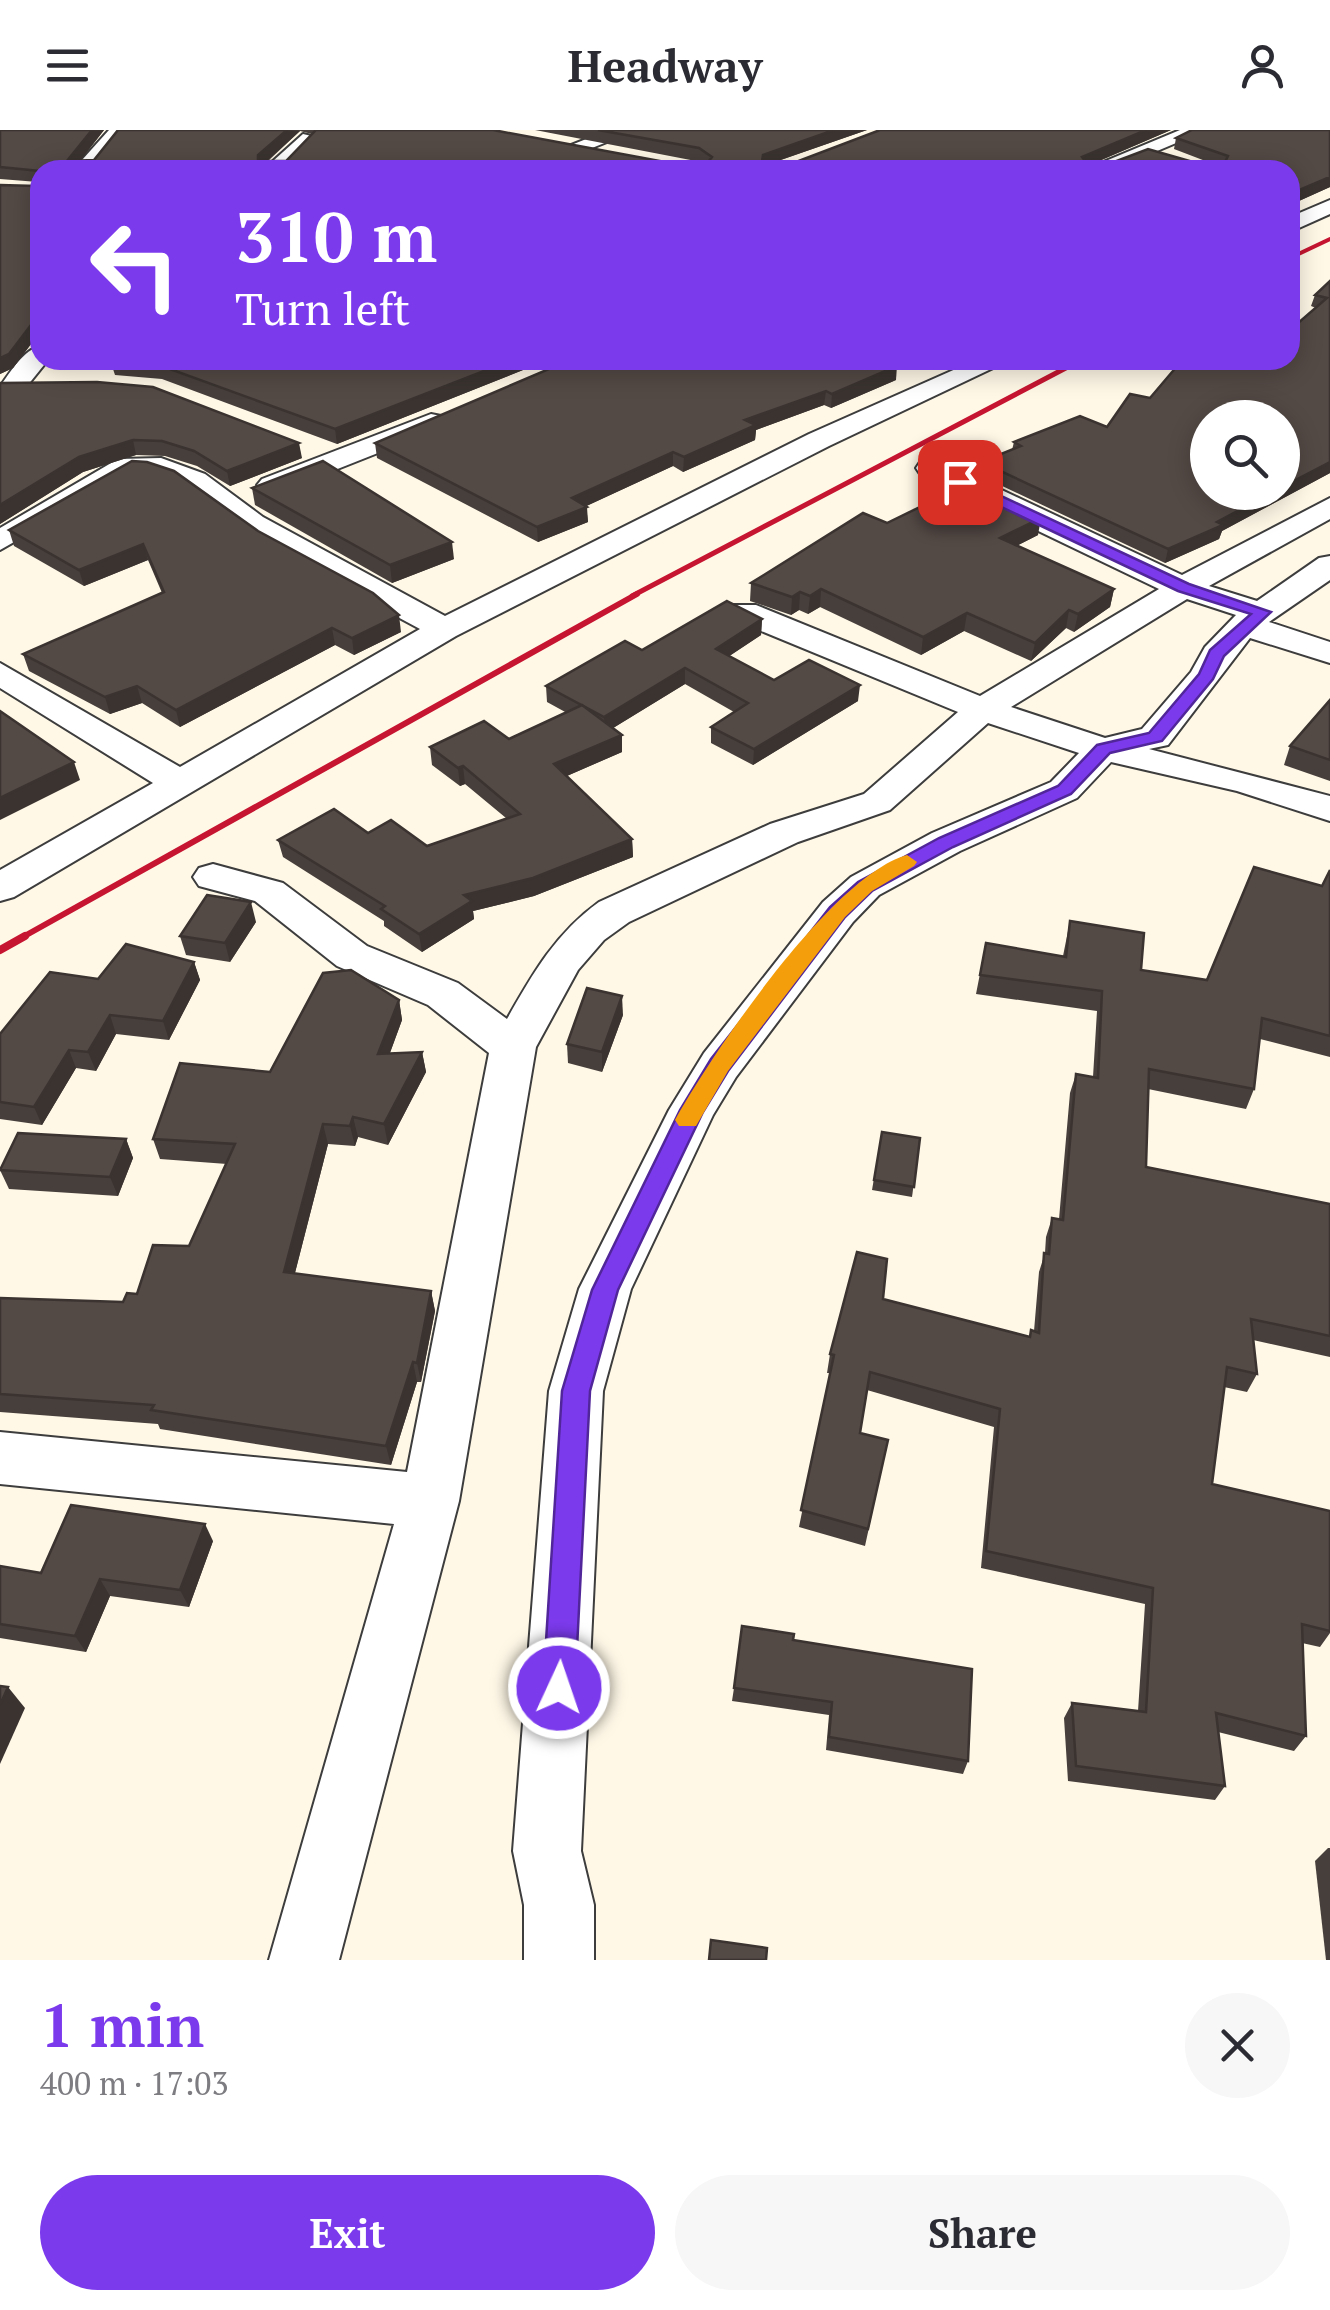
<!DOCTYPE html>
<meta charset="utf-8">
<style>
:root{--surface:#fff;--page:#f7f7f7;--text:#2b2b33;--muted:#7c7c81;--accent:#7c3aed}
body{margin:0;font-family:"PT Serif",serif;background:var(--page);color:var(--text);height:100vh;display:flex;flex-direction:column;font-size:38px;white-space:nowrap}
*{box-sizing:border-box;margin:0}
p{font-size:32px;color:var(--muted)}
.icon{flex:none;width:55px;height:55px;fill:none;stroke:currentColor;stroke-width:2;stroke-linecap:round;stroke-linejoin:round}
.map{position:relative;height:1830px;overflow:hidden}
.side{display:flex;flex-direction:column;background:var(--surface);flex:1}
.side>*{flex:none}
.hud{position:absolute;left:30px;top:30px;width:1270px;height:210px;border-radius:30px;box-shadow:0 5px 25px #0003;background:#7c3aed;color:#fff;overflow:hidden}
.buttons{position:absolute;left:1190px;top:270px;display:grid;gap:20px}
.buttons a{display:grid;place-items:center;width:110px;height:110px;border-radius:50%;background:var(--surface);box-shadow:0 5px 25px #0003;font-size:50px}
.pin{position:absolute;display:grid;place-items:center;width:85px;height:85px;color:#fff;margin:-42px;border-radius:20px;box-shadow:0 5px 15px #0006}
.me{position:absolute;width:110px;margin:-55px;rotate:3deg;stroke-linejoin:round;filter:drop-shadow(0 0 8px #0008)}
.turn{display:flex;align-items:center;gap:35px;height:210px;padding:0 40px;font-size:45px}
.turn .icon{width:130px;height:130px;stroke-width:2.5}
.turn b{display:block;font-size:70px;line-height:85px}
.round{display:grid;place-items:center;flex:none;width:105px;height:105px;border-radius:52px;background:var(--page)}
.summary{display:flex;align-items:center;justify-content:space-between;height:170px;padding:0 40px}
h1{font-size:60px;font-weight:800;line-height:75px;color:var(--accent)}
.cta{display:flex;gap:20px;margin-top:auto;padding:20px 40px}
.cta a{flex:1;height:115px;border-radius:60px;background:var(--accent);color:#fff;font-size:40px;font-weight:800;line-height:115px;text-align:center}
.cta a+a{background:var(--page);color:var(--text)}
header{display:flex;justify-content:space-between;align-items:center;height:130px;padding:0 40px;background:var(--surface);font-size:45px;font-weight:800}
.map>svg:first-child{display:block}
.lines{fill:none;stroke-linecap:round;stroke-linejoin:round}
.minor-casing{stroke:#3d3d3d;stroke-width:4}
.minor{fill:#fff;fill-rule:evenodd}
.rail-far3{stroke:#c61531;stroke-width:4}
.rail-far2{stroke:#c61531;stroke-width:5}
.rail-far1{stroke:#c61531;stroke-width:6}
.rail{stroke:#c61531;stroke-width:8}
.wall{fill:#473f3b;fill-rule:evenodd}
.shaded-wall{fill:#3a3330}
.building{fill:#534945;stroke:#3a3330;stroke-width:2.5}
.route{fill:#7c3aed;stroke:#51269a;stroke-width:2.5}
.slow{fill:#f59e0b}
</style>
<header><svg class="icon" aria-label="menu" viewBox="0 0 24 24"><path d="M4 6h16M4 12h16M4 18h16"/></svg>Headway<svg class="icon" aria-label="person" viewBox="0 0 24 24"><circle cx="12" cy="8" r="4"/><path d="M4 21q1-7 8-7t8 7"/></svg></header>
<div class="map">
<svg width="1330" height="1830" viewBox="0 0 1330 1830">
<rect width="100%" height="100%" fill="#fff8e7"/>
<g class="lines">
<defs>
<g id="minor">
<polygon points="109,0 129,0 94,40 73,40"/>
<polygon points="609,0 637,0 537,40 508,40"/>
<polygon points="1180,0 1207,0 1112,40 1084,40"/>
<polygon points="303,4 320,8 285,40 263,40"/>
<polygon points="1330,70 1330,84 1290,102 1290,87"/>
<path d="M40,216v14h8l-25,31h-18l-4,-6c10,-14 23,-35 39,-39z"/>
<path d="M976,230h34l-181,86 -373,190 -442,261 -14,4v-31l153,-87 -153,-95v-25l180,104 240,-138c-58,-32 -123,-61 -178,-99 -33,-23 -62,-60 -107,-57l-135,77v-22l118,-69 43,-1 44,16 58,43 182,99 364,-182z"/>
<polygon points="431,284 441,286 445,292 441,298 282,361 262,361 257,355 262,349"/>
<path d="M936,329l246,116 148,-77v21l-121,67 48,15 62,-43 11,-2v24l-61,42 61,20v21l-80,-25 -82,107 -19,4 181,47v25l-93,-30 -126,-29 -34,36 -117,53 -81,44 -26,27 -117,155 -23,38 -82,174 -28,102 -22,460 13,54v55h-70v-55l-11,-54 36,-460 30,-102 90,-179 35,-57 119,-151 28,-25 81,-44 119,-51 28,-29 -91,-30 -98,87 -92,32 -169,80 -25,18 -26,30 -42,77 -77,454 -120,459h-70l125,-436 -394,-40v-52l407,40 82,-419 -61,-48 -91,-39 -82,-65 -56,-15 -6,-9 6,-9 14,-4 70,19 84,63 91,37 49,36c26,-46 49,-86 92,-117l171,-78 94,-30 94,-82 -226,-93 -4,-7 4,-7h24l224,91 179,-107 -239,-115 -4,-6 4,-6zM1187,469l49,16 -31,32 -14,25 -49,57 -37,9 -94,-31z"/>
</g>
</defs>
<use href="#minor" class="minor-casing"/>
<use href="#minor" class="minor"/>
<polyline class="rail-far3" points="1290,128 1330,109"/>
<polyline class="rail-far2" points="632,466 1081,230"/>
<polyline class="rail-far1" points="21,808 637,464"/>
<polyline class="rail" points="0,820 25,806"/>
</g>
<g class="wall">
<path d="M0,0h104l-24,31 14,-1 24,-30h375l172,32h36l-166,-32h332l-89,31 18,1 84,-32h291l-74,32h17l34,-13 45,13h15l-34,-13 2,-11 16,-8h138v57l-40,18v-35h-1250v162l-27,36 -13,6v-189l37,1 1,-4 -38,-3zM300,1l12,3 -26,27h-18z"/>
<polygon points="1330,151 1330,343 1222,401 1219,409 1165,433 979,345 981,332 1012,320 1014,312 1107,297 1195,238 1290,230 1316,178 1311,176 1315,165"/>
<polygon points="110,230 548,230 337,314 162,249 115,245"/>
<polygon points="896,250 831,278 824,275 756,300 755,310 683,342 673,336 586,376 588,392 538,412 377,328 375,313"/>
<polygon points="0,253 302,328 230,356 197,336 165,326 136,325 83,342 0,394"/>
<polygon points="132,331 401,502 354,525 335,515 180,597 142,573 110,584 29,541 23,524 162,463 148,430 84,456 14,416 9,400"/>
<polygon points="949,344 1038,405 1016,416 1114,459 1110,477 1074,502 1066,498 1031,531 964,501 921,525 820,477 808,484 799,480 791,485 750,471 751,453 887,393 938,368 935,367 937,350"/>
<polygon points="252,358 454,429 392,453 255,375"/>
<polygon points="762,489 761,505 729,526 774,550 858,571 753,635 711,613 711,597 734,582 685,554 613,598 622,605 622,622 567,646 632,709 633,727 534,766 473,781 474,789 422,822 384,796 384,791 283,727 278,710 368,703 427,716 506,688 465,654 460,656 432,635 430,617 509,609 567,583 547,572 546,556 642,520"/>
<polygon points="1330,570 1330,651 1284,635 1290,616"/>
<polygon points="1330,740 1330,927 1260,909 1254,959 1246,979 1148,959 1146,1037 1330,1074 1330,1227 1253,1210 1257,1244 1247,1262 1224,1257 1212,1354 1330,1381 1330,1503 1320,1517 1302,1513 1306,1606 1294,1621 1218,1602 1225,1656 1215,1670 1068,1651 1064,1588 1072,1573 1138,1581 1145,1474 981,1438 994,1297 867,1260 860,1303 888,1310 865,1416 799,1397 830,1243 827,1243 830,1224 883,1169 1029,1207 1031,1200 1034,1201 1039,1142 1045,1123 1046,1107 1052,1088 1059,1089 1070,963 1076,944 1093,947 1097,881 976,864 986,813 1063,826 1070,791 1141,840 1207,850 1322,756"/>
<polygon points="256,792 230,832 186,825 180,806"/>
<polygon points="194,832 200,850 169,910 116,904 96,941 76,938 42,995 0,989 0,904 98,849"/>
<polygon points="399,870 402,890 390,923 422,922 426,942 388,1015 358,1007 355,1016 328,1014 295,1143 431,1161 435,1181 421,1252 417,1252 391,1335 160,1299 158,1294 0,1282 0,1168 123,1172 137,1164 189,1116 227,1034 160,1029 153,1009"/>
<polygon points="623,885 602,942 568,933 567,914"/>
<polygon points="882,1002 920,1008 912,1067 872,1060"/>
<polygon points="126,1009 133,1028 118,1066 9,1059 0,1040"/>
<polygon points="213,1411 189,1477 110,1466 86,1522 0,1508 0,1436 41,1443"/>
<polygon points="793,1510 968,1631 963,1644 826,1620 829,1585 732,1571 734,1558"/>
<polygon points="1328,1718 1330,1718 1330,1830 1326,1830 1315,1731"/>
</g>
<g class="shaded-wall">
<polygon points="92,0 104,0 73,40 67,31"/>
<polygon points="287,0 300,1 260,37 260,40 258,25"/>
<polygon points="834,0 867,0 763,36 762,40 763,25"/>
<polygon points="1146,0 1171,0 1080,39 1082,27"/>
<polygon points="1330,47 1330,57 1290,75 1290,64"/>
<polygon points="40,183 40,202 13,238 0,244 0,228"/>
<polygon points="512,230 548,230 337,314 335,299"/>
<polygon points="897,236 896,250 831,278 832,264"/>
<polygon points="826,261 824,275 756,300 755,310 683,342 684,327 745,290"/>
<polygon points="133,310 136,325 83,342 0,394 0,375 79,327"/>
<polygon points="299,313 302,328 230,356 227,341"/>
<polygon points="673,322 673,336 578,380 587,377 588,392 538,412 537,397 572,368"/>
<polygon points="1330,332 1330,343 1222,401 1219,409 1165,433 1168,419 1273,362 1282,362 1282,357"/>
<polygon points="1041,388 1038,405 997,426 1000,408"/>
<polygon points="452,412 454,429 392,453 390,435"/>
<polygon points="143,414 148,430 84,456 79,440"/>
<polygon points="821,459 820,477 808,484 810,466"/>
<polygon points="1114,459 1110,477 1074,502 1078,484"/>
<polygon points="800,462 799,480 791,485 792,467"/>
<polygon points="1069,480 1066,498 1031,531 1035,513"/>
<polygon points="967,483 964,501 921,525 923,507"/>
<polygon points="399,485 401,502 354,525 352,508"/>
<polygon points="762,489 761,505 716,535 716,519"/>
<polygon points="332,498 335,515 180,597 176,580"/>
<polygon points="685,538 685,554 605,603 604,587"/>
<polygon points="860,555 858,571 753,635 754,619"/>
<polygon points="137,556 142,573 110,584 105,567"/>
<polygon points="622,605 622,622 555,651 554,634"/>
<polygon points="74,632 80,650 0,690 0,668"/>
<polygon points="463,636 465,654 460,656 458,638"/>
<polygon points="632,709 633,727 534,766 473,781 474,789 422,822 419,804 464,765"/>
<polygon points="251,772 256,792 230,832 225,813"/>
<polygon points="194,832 200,850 169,910 163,891"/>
<polygon points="622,866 623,885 602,942 602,922"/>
<polygon points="399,870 402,890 382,944 378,924"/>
<polygon points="110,885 116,904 96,941 88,922"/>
<polygon points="69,920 76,938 42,995 34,977"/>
<polygon points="422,922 426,942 388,1015 384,994"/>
<polygon points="353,987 358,1007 355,1016 350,996"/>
<polygon points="323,994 328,1014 290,1162 284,1142"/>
<polygon points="126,1009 133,1028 118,1066 110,1047"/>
<polygon points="431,1161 435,1181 421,1252 417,1233"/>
<polygon points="413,1232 417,1252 391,1335 386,1316"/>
<polygon points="205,1394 213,1411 189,1477 180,1460"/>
<polygon points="100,1449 110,1466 86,1522 75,1506"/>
<polygon points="8,1557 25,1578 0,1634 0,1575"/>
</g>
<g class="building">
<polygon points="0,0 92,0 67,31 94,30 118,0 287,0 258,25 258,31 286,31 316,0 493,0 665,32 708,32 712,27 699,18 598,0 834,0 763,25 762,31 796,32 880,0 1146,0 1082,27 1086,32 1114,32 1148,19 1193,32 1225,32 1228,26 1176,8 1192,0 1330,0 1330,47 1290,64 1290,40 40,41 0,37"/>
<polygon points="40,43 40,183 9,224 0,228 0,55 37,56"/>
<polygon points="1330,151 1330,332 1282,357 1282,288 1208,288 1208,362 1273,362 1217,392 1223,395 1168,419 981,332 1021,316 1014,312 1080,286 1107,297 1130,264 1150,268 1178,235 1195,238 1201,230 1290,230 1290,200 1327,168 1315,165"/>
<polygon points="111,230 512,230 335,299 159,235"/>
<polygon points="570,230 882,230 897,236 832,264 826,261 745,290 756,295 684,327 673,322 572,368 587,377 537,397 375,313"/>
<polygon points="97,252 153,257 299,313 227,341 194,321 162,311 133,310 79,327 0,375 0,253"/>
<polygon points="132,331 147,332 174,341 258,401 373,463 399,485 352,508 332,498 176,580 137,556 105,567 23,524 164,462 143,414 79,440 9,400"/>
<polygon points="323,331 452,412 390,435 252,358"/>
<polygon points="949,344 1041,388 1000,408 1114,459 1078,484 1069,480 1035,513 967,483 923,507 821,459 810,466 800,462 792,467 751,453 863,383 887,393 957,359 937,350"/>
<polygon points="727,471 762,489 716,519 774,550 809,530 860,555 754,619 711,597 748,573 685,538 604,587 546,556 625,511 642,520"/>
<polygon points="1330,570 1330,630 1290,616"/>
<polygon points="582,575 622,605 554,634 632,709 533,748 464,765 472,771 419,804 381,779 385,776 278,710 334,679 368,703 391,690 427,716 520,684 463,636 458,638 430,617 484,591 509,609"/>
<polygon points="0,581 74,632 0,668"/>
<polygon points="1254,737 1322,756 1330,740 1330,906 1262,888 1254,959 1149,939 1146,1037 1330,1074 1330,1206 1251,1189 1257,1244 1227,1237 1212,1354 1330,1381 1330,1501 1302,1494 1306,1606 1216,1583 1225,1656 1076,1636 1072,1573 1146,1582 1153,1458 986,1421 1000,1279 870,1242 860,1303 888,1310 868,1399 801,1380 834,1225 830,1224 857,1122 887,1129 883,1169 1030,1207 1031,1200 1039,1203 1044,1123 1049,1124 1052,1088 1063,1090 1076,944 1098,948 1102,861 980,845 986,813 1066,827 1070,791 1144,803 1141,840 1207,850"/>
<polygon points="207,765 251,772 225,813 180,806"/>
<polygon points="126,814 194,832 163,891 110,885 88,922 69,920 34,977 0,972 0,904 50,842 98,849"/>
<polygon points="351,840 399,870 378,924 422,922 384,994 353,987 350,996 323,994 284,1142 431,1161 417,1233 413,1232 386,1316 151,1280 154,1275 0,1264 0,1168 123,1172 127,1163 137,1164 153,1115 189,1116 235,1014 153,1009 180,933 270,942 323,843"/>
<polygon points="587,858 622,866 602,922 567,914"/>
<polygon points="882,1002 920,1008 914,1057 874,1050"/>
<polygon points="18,1003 126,1009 110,1047 0,1040"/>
<polygon points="71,1375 205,1394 180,1460 100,1449 75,1506 0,1494 0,1436 41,1443"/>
<polygon points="742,1496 794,1504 793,1510 972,1539 968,1631 829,1607 832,1572 734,1558"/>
<polygon points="0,1556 8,1557 0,1575"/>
<polygon points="711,1810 767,1818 766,1830 709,1830"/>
</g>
<polygon class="route" points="955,349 965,349 1189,454 1271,482 1224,526 1213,549 1162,611 1110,623 1071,664 953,717 872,761 845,787 728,941 703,982 618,1160 590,1261 575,1558 570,1570 559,1574 548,1570 543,1558 562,1261 592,1160 680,980 711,929 830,777 858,752 939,708 1058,656 1097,615 1149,603 1199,544 1210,520 1251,484 1178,461 955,355"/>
<path class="slow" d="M907,725l10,7 -3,4 -42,25 -27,26 -117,154 -32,55h-17l-4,-6c38,-68 157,-244 232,-265z"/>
</svg>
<div class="buttons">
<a><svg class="icon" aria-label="search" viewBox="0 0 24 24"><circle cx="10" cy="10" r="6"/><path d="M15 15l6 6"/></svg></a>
</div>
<div class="pin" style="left:960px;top:352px;background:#d93025"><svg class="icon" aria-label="arrive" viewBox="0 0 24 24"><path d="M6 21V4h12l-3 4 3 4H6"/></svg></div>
<svg class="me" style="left:559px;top:1558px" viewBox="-20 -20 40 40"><circle r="17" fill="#7c3aed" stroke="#fff" stroke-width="3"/><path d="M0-11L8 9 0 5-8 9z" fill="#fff"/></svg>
<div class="hud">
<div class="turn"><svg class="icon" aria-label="left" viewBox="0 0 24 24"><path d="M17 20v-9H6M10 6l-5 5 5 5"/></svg><div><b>310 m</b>Turn left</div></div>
</div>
</div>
<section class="side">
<div class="summary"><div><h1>1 min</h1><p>400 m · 17:03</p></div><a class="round"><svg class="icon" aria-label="close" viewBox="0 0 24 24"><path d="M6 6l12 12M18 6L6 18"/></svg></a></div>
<div class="cta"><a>Exit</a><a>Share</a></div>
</section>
